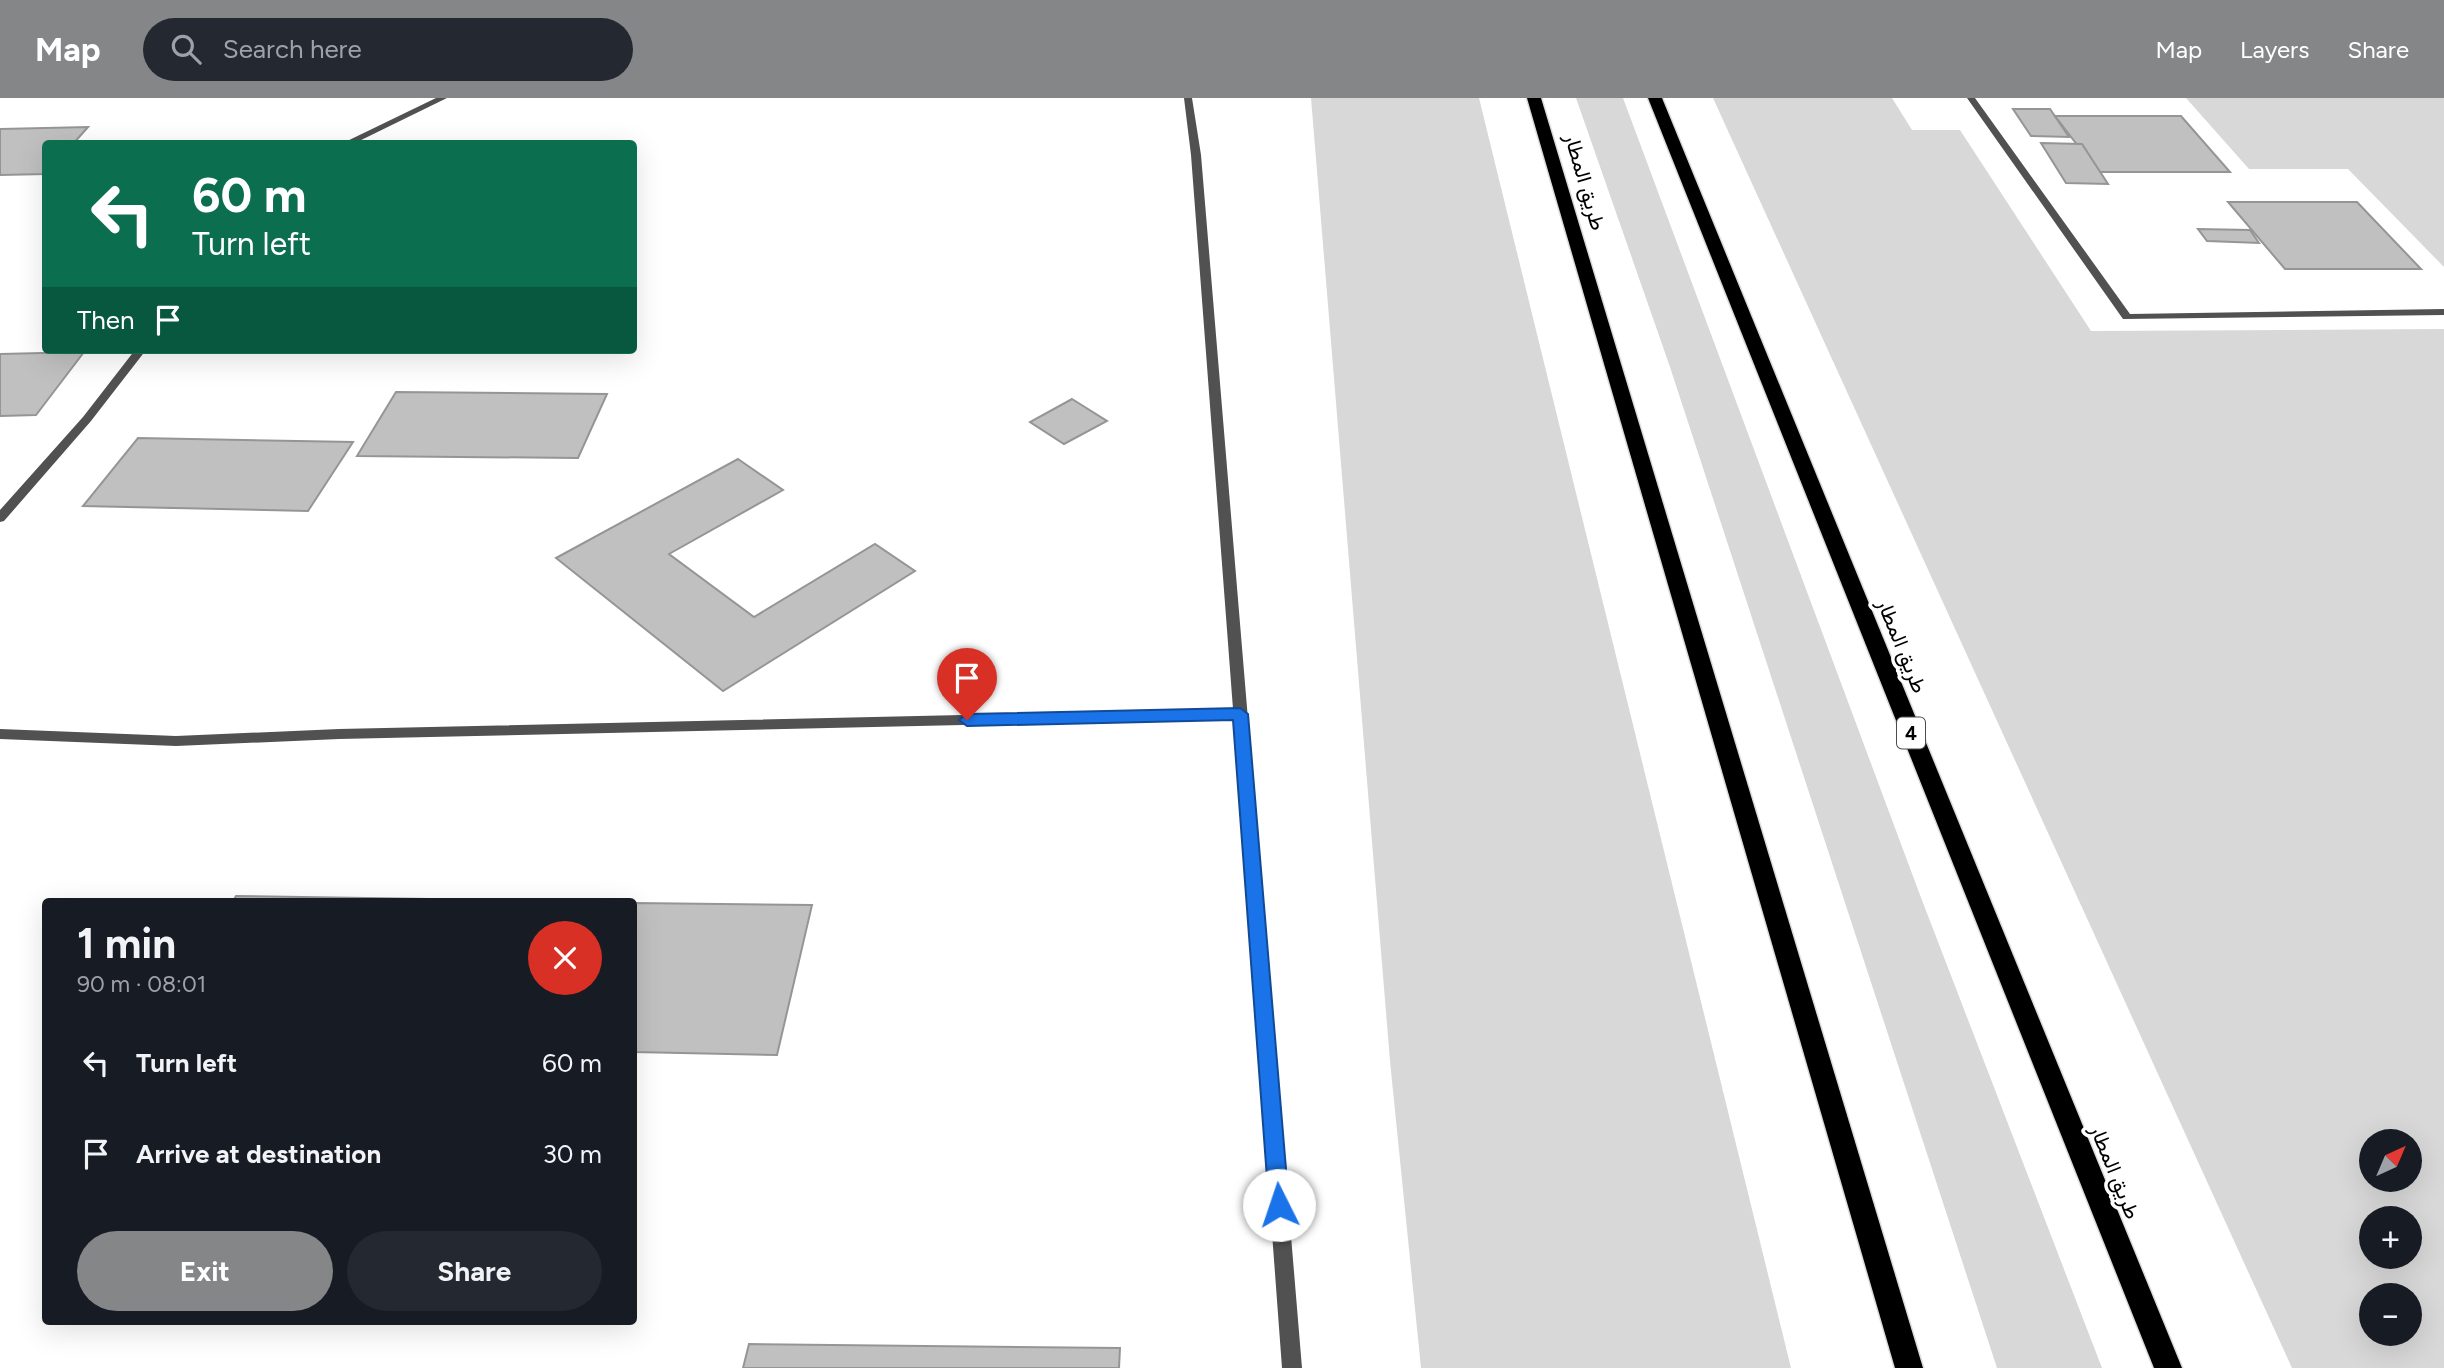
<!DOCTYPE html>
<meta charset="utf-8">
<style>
:root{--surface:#171b24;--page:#242831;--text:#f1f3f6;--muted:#9ea1a6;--accent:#858687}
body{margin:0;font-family:Figtree,Vazirmatn,sans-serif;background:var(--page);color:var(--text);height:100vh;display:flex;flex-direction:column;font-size:26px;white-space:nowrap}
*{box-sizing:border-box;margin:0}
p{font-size:23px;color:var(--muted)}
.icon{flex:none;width:38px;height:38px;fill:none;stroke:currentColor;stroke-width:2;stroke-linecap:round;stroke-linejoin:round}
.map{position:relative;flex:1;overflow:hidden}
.drawer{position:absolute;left:42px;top:800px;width:595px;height:427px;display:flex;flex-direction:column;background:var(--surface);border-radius:7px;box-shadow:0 7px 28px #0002}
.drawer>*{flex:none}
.banner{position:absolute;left:42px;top:42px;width:595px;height:214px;border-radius:7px;box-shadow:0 7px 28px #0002;background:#0b6e4f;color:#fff;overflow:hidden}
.needle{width:46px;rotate:44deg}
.buttons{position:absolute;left:2359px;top:1031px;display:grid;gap:14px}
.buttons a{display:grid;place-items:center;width:63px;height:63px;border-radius:50%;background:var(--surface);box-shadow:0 7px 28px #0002;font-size:35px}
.pin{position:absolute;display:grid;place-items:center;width:60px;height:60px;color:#fff;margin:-72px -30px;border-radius:50% 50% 50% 0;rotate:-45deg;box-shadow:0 0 7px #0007}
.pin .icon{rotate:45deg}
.me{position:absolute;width:77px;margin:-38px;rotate:356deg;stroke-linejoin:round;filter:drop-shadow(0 0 5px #0008)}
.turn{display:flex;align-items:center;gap:24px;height:147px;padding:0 35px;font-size:32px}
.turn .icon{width:91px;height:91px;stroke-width:2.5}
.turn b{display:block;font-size:49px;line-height:60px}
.then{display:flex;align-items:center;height:66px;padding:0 35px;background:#0003;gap:14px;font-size:26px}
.round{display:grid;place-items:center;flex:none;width:74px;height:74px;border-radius:37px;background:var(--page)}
.overview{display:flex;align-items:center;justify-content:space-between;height:119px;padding:0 35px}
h1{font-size:42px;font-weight:700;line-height:52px}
.button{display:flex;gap:14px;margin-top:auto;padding:14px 35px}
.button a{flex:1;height:80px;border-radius:42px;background:var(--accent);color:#fff;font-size:28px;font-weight:700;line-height:80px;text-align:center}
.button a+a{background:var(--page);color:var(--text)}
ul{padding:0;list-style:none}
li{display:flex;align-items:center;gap:21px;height:91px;padding:0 35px}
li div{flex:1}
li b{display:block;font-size:26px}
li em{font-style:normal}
header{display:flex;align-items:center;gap:42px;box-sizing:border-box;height:98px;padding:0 35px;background:var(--accent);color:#fff}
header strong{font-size:33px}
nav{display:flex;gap:38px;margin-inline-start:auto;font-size:24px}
.search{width:490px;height:63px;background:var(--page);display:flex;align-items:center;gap:18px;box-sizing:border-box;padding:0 24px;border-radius:38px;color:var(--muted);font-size:26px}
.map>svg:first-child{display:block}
.green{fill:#d8d8d8;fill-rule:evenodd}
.building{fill:#c0c0c0;stroke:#959595;stroke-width:2}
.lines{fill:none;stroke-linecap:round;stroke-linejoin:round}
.highway-casing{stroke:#dbdbdb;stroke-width:3}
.street{fill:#515151;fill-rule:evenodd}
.highway{fill:#000;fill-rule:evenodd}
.route{fill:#1a73e8;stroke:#114b97;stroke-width:2}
.labels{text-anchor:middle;stroke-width:7;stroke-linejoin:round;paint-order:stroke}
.shield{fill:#fff;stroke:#4c4c4c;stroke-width:2}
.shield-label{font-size:19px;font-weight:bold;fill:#000}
.street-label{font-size:21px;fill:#000;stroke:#fff}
</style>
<header>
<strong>Map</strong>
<div class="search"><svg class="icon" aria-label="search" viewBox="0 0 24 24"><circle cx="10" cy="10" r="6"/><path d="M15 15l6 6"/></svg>Search here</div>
<nav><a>Map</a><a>Layers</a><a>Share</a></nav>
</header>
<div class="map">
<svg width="2444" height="1270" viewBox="0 0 2444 1270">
<rect width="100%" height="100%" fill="#fff"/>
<g class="green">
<polygon points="1311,0 1479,0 1791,1270 1421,1270 1390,963"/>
<polygon points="1576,0 1623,0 1920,797 2102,1270 1997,1270 1670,269"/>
<path d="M1713,0h179l20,32h48l131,201 353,-2v1039h-152zM2371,1043h39v39h-39zM2410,1120v38h-39v-38zM2410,1197v39h-39v-39z"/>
<polygon points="2186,0 2444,0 2444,169 2348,71 2249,71"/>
</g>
<g class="building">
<polygon points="2013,11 2050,11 2069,39 2031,38"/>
<polygon points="2055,18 2181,18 2230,74 2098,74"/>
<polygon points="88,29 73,46 46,46 46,76 0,77 0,31"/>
<polygon points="2041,45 2082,46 2108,86 2066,85"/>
<polygon points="2228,104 2357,104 2421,171 2285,171"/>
<polygon points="2198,131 2250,132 2259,145 2207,143"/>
<polygon points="84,254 36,317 0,318 0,256"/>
<polygon points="396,294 607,296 578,360 357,358"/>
<polygon points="1072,301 1107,323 1064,346 1030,324"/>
<polygon points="138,340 353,344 308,413 83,408"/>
<polygon points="738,361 783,392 669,456 754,519 875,446 915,473 723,593 556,460"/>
<polygon points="236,798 551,803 233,803"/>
<polygon points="634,805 812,807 777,957 634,954"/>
<polygon points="749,1246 1120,1250 1119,1270 743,1270"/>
</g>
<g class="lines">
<defs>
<g id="highway">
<polygon points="1527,0 1541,0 1923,1270 1895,1270"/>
<polygon points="1648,0 1662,0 2182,1270 2154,1270"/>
</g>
</defs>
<use href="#highway" class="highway-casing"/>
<g class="street">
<polygon points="436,0 447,0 353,46 341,46"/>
<polygon points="1184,0 1192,0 1201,57 1302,1270 1282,1270 1234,621 339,641 176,648 0,641 0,631 176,638 339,631 1233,611 1191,57"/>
<polygon points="1967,0 1975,0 2130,216 2444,211 2444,217 2123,221"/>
<polygon points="135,252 146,252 91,323 4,423 0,424 0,412 83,319"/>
</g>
<use href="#highway" class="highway"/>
</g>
<polygon class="route" points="1240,610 1248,616 1289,1107 1286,1113 1279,1116 1272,1113 1269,1107 1233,622 967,628 959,622 967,616"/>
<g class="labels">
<rect class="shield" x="1897" y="619.5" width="28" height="31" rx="5"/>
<g class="shield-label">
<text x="1911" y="642">4</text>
</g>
<g class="street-label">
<text transform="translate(1585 84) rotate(74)" y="7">طريق المطار</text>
<text transform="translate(1902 548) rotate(68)" y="7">طريق المطار</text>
<text transform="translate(2115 1074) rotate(68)" y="7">طريق المطار</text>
</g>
</g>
</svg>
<div class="buttons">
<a><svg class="needle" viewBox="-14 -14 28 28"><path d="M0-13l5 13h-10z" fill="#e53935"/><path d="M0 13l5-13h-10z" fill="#9ea1a6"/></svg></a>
<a>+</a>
<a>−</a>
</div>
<div class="pin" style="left:967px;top:622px;background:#d93025"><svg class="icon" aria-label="arrive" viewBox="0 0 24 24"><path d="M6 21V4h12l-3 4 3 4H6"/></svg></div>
<svg class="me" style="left:1279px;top:1107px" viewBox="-20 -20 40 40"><circle r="19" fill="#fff"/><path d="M0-13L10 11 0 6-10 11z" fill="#1a73e8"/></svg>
<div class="banner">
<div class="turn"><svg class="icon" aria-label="left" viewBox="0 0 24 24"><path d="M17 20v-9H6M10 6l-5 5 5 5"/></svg><div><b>60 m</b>Turn left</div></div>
<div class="then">Then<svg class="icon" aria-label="arrive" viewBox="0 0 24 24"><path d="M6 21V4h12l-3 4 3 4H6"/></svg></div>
</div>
<section class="drawer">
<div class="overview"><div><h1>1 min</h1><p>90 m · 08:01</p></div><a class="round" style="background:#d93025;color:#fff"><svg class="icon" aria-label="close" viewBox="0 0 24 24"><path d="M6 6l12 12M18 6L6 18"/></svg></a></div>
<ul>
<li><svg class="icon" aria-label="left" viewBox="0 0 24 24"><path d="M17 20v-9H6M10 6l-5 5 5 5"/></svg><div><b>Turn left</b></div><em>60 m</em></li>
<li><svg class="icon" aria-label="arrive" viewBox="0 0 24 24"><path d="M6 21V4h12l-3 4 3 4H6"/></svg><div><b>Arrive at destination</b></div><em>30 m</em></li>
</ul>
<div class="button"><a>Exit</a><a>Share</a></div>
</section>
</div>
